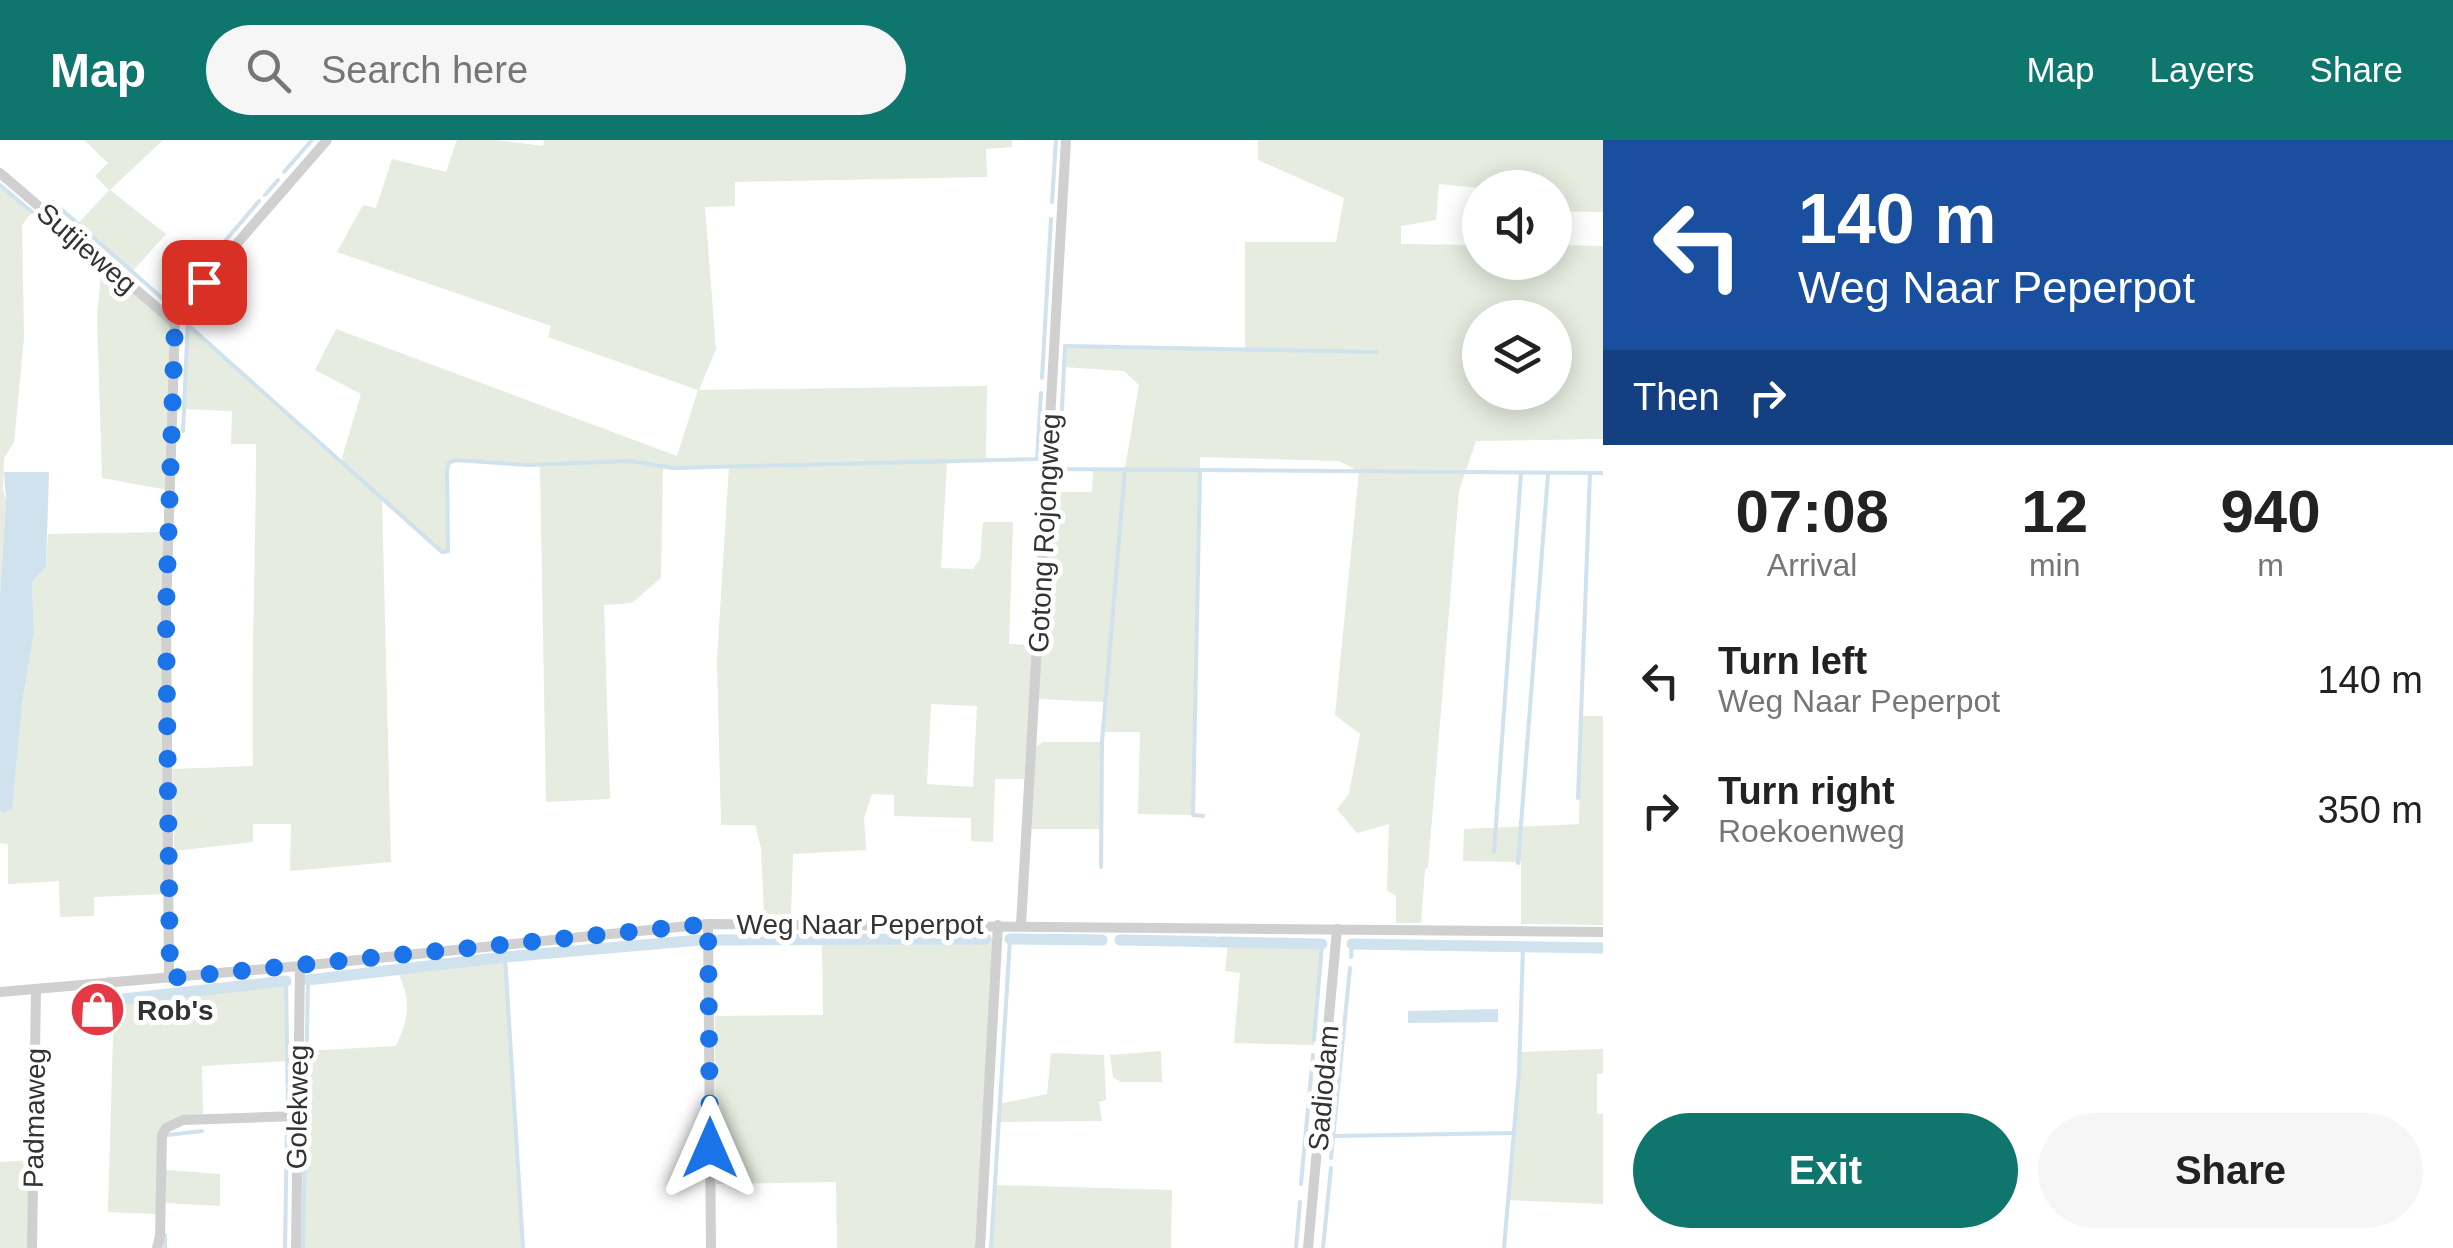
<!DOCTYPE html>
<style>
:root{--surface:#fff;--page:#f6f6f6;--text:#222;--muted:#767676;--accent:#0f766e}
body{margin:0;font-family:Helvetica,sans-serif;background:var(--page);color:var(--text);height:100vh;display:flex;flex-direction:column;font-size:38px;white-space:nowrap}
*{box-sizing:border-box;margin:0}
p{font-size:32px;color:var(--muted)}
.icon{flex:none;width:55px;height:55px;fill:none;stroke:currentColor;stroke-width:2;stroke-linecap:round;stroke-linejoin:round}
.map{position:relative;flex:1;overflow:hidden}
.drawer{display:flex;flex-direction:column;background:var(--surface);width:850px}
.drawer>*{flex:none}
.guide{background:#1a4fa0;color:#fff;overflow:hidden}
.tools{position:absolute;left:1462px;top:30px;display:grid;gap:20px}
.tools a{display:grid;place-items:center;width:110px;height:110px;border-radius:50%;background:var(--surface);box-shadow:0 5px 25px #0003;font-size:50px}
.pin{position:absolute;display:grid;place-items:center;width:85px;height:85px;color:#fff;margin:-42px;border-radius:20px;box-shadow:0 5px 15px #0006}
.me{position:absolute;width:110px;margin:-55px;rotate:0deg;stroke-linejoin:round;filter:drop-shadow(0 0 8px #0008)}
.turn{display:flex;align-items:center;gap:35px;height:210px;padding:0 30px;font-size:45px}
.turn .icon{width:130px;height:130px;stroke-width:2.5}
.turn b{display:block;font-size:70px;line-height:85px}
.then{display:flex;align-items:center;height:95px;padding:0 30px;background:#0003;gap:20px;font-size:38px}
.eta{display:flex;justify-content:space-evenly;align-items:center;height:170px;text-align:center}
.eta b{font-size:60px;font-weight:600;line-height:70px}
.primary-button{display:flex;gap:20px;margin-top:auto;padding:20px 30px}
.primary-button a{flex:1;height:115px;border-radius:60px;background:var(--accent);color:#fff;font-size:40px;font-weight:600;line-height:115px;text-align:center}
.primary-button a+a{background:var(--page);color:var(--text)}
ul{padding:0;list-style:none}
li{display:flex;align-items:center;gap:30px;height:130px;padding:0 30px}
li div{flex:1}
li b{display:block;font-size:38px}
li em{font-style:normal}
header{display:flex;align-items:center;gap:60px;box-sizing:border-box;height:140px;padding:0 50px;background:var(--accent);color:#fff}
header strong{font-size:48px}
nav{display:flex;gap:55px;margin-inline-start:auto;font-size:35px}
.search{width:700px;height:90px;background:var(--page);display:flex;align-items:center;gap:25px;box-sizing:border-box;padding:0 35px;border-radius:55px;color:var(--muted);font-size:38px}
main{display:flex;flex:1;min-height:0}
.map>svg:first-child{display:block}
.green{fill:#e6ecdf;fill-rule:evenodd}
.water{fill:#cfe2ee}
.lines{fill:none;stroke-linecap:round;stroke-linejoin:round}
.stream{stroke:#cfe2ee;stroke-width:4}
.canal{stroke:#cfe2ee;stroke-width:11}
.minor{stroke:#d0d0d0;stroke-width:10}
.route{stroke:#1a73e8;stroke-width:18;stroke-dasharray:0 32.4}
.labels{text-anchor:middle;stroke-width:10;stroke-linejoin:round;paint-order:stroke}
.street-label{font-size:28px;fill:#333;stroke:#fff}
.poi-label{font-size:28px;font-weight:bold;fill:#333;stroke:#fff;text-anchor:start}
</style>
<header>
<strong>Map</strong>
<div class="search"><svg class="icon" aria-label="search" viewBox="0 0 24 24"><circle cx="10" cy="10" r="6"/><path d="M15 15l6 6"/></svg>Search here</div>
<nav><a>Map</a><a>Layers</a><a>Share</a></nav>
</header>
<main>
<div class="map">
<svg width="1603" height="1108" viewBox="0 0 1603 1108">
<rect width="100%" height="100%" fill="#fff"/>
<g class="green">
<polygon points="84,0 163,0 110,50 166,94 132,132 78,84 109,50 95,36 108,23"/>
<path d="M457,0h39l47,6 1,-6h468v7l-26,2 1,28 -252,5v24l-30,1 11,142 -17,41 288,-4 -1,74 -39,2 -6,106 32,1 7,-10 3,-37h30l-4,122 25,1 -10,134h-29l-2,63 -22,-1v-23l-77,-2v-21l-22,-1 -8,24 2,32 -73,4 -2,61 -27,-1 -3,-66 -6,-23h-34l-4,-166 12,-193h-66l-2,112 -29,25 -28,2 6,194 -64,3 -6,-337 -85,-5 -6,3 -2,6 1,82 -6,1 -60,-53 9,363 -101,9 1,-47h-38v18l-79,9 -1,-82 80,-3c-2,-108 3,-214 3,-322h-25l1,-33 -49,-2 4,-85 154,137 20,-67 -46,-24 21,-41 341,127 21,-66 -150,-53 3,-11 -214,-74 26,-47 13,3 16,-49 54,13zM931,564l46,2 -4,81 -46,-3z"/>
<path d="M1258,0h345v72l-48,-1v-23h-75l-41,-4 -3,36 -35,6v18l79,1v17h75v-17l48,1v193l-127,2 -17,50 -31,377 -3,1 -4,54h-25v-27l-9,-6 2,-66 -32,9 -20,-24 12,-15 11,-60 -25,-19 24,-244 -20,-10 -139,-4 -7,358 -55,-1 2,-82h-37l2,-30 -67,-3 12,-207h42l1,-23 32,-1 14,-83 -15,-14 -60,-4 1,-21 180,3v-107h91l8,-44 -86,-38zM1480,178h75v74h-75z"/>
<polygon points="0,45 32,72 22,85 24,198 14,302 4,318 3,350 6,361 0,455"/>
<polygon points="102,126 171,184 168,350 102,338 97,176"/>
<polygon points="166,392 165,754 94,757 94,776 60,777 59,741 8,744 8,704 0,703 0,671 4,673 34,493 32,442 46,427 48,394"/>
<polygon points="1581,576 1603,576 1603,785 1521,784 1521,722 1463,721 1464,689 1579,684"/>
<polygon points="1043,602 1102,602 1102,689 1029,689 1035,607"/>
<polygon points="993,799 975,1108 837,1108 836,1042 716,1044 715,876 823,875 822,800"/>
<polygon points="1228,802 1322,806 1314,905 1234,903 1240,833 1225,831"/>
<path d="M505,817l18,291h-220l2,-197 91,-5c14,-30 15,-46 1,-76z"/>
<polygon points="286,841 287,921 202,926 203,975 164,987 158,1074 108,1072 114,860"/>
<polygon points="1603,909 1603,933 1597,934 1597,973 1603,974 1603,1064 1508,1060 1520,912"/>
<polygon points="1161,911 1162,942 1121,942 1113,937 1110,915"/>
<polygon points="1051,913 1104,915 1106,960 1099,962 1102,981 998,982 999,964 1047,954"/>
<polygon points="31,1020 28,1108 0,1108 0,1022"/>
<polygon points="166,1030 220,1034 220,1066 166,1063"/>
<polygon points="995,1045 1172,1050 1171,1108 991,1108"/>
</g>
<g class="water">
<polygon points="4,332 49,332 46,427 32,442 34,493 22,564 12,668 4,673 0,671 0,455 6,361"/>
<polygon points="1498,869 1498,882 1408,883 1408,871"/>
</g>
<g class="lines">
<g class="stream">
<polyline points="284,32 312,0"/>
<polyline points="0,45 32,72"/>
<polyline points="265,55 278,40"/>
<polyline points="53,62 170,165 192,140"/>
<polyline points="1052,62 1056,0"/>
<polyline points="198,133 259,61"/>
<polyline points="187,184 442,412 448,411 447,329 449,323 455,320 528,325 630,321 673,328 1037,319 1041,253"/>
<polyline points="1377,212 1065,206 1059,329 1603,333"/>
<polyline points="1042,238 1051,79"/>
<polyline points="183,291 188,178"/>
<polyline points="1200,331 1193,675 1203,676"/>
<polyline points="1578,658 1590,333"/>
<polyline points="1494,712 1521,333"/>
<polyline points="1518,723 1548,334"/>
<polyline points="1101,727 1102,602 1125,329"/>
<polyline points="505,817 523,1108"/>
<polyline points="1351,817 1352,804"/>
<polyline points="286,841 288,967"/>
<polyline points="1314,900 1322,804"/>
<polyline points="167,995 202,991"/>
<polyline points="1334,996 1514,993"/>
<polyline points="1331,1018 1350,828"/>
<polyline points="1301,1044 1313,915"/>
<polyline points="165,1108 165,1095"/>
<polyline points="285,1108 287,987"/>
<polyline points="303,1108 308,840"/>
<polyline points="991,1108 1010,799"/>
<polyline points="1296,1108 1300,1062"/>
<polyline points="1323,1108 1331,1028"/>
<polyline points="1504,1108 1519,933 1523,807"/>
</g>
<g class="canal">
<polyline points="1010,799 1102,800"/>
<polyline points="717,800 986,799"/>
<polyline points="1120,800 1176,801"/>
<polyline points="1181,801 1216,802"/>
<polyline points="1221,802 1322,804"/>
<polyline points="1352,804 1603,808"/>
<polyline points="308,840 505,817 700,800"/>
<polyline points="114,860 286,841"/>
</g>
<g class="minor">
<polyline points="0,33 175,183"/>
<polyline points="708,784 711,1108"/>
<polyline points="1021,785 1066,0"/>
<polyline points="169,838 166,473 175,183 213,131 327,0"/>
<polyline points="0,852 300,826 708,784 1603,792"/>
<polyline points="32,1108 36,849"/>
<polyline points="157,1108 160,1096 162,995 166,988 183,980 297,976"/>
<polyline points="296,1108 300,826"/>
<polyline points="980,1108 998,785"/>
<polyline points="1308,1108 1337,789"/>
</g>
</g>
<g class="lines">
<polyline class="route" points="204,142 175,183 166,472 170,838 708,784 710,1008"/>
</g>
<defs>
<symbol id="shop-disc" viewBox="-11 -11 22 22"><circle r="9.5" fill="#e63946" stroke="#fff"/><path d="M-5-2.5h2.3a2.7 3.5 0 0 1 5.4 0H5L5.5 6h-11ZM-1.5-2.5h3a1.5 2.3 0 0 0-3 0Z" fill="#fff"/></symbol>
</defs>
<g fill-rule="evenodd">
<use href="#shop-disc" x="66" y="838" width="63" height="63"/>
</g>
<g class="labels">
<g class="street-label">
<text transform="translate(87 108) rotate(41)" y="10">Sutjieweg</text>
<text transform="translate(1044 393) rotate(-87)" y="10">Gotong Rojongweg</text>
<text x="860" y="794">Weg Naar Peperpot</text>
<text transform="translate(1323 948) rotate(-85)" y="10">Sadiodam</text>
<text transform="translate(297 967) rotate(-89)" y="10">Golekweg</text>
<text transform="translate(34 978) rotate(-89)" y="10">Padmaweg</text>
</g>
<g class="poi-label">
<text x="137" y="880">Rob's</text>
</g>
</g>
</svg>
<div class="tools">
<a><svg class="icon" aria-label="sound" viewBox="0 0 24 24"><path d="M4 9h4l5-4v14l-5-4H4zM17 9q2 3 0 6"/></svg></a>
<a><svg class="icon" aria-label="layers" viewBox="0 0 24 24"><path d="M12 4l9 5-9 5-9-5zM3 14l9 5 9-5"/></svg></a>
</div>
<div class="pin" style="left:204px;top:142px;background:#d93025"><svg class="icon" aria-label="arrive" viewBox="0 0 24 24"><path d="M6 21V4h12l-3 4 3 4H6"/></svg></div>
<svg class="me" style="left:710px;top:1008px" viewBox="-20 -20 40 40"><path d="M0-17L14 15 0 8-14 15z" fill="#1a73e8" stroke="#fff" stroke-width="4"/></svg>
</div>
<section class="drawer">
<div class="guide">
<div class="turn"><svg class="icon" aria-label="left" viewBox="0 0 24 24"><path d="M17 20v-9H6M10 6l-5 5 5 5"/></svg><div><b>140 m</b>Weg Naar Peperpot</div></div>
<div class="then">Then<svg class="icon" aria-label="right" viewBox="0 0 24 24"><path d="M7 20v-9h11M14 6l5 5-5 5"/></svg></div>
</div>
<div class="eta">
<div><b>07:08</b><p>Arrival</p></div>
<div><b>12</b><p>min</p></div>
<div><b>940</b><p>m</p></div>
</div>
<ul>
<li><svg class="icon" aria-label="left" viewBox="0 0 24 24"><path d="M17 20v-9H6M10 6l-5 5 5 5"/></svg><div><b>Turn left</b><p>Weg Naar Peperpot</p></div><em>140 m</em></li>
<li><svg class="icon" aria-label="right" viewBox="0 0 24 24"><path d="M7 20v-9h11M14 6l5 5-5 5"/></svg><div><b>Turn right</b><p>Roekoenweg</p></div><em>350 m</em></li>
</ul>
<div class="primary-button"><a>Exit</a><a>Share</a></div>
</section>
</main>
